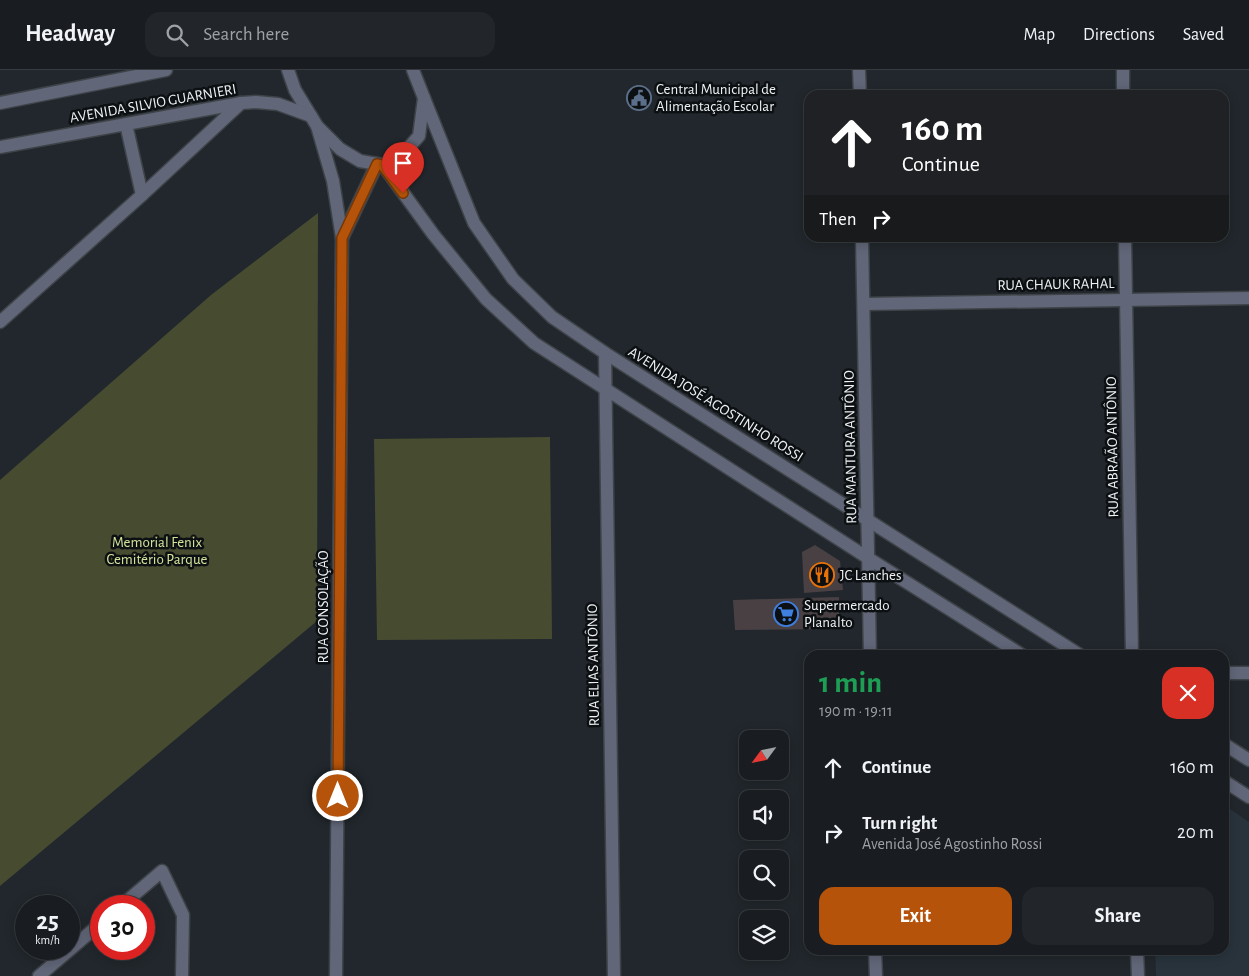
<!DOCTYPE html>
<meta charset="utf-8">
<style>
:root{--surface:#191d21;--page:#22262a;--text:#f1f3f6;--muted:#9fa2a5;--line:#373b3f;--accent:#b45309}
body{margin:0;font-family:"Alegreya Sans",sans-serif;background:var(--page);color:var(--text);height:100vh;display:flex;flex-direction:column;font-size:19px;white-space:nowrap}
*{box-sizing:border-box;margin:0}
p{font-size:16px;color:var(--muted)}
.icon{flex:none;width:28px;height:28px;fill:none;stroke:currentColor;stroke-width:2;stroke-linecap:round;stroke-linejoin:round}
.map{position:relative;flex:1;overflow:hidden}
.details{position:absolute;left:804px;top:580px;width:425px;height:305px;display:flex;flex-direction:column;background:var(--surface);border-radius:15px;box-shadow:0 2px 12px #0003,0 0 0 1px var(--line)}
.details>*{flex:none}
.top-card{position:absolute;left:804px;top:20px;width:425px;height:152px;border-radius:15px;box-shadow:0 2px 12px #0003,0 0 0 1px var(--line);background:#202124;color:#fff;overflow:hidden}
.needle{width:32px;rotate:237deg}
.tools{position:absolute;left:739px;top:660px;display:grid;gap:10px}
.tools a{display:grid;place-items:center;width:50px;height:50px;border-radius:10px;background:var(--surface);box-shadow:0 2px 12px #0003,0 0 0 1px var(--line);font-size:25px}
.speed{position:absolute;left:15px;top:825px;display:flex;gap:10px;font-size:25px;font-weight:700;text-align:center}
.speed>*{display:grid;place-content:center;width:65px;height:65px;border-radius:50%;background:var(--surface);box-shadow:0 2px 12px #0003,0 0 0 1px var(--line);line-height:1}
.speed small{font-size:12px;font-weight:400}
.speed .limit{border:8px solid #d22;background:#fff;color:#111}
.pin{position:absolute;display:grid;place-items:center;width:42px;height:42px;color:#fff;margin:-51px -21px;border-radius:50% 50% 50% 0;rotate:-45deg;box-shadow:0 0 5px #0007}
.pin .icon{rotate:45deg}
.me{position:absolute;width:55px;margin:-28px;rotate:0deg;stroke-linejoin:round;filter:drop-shadow(0 0 4px #0008)}
.turn{display:flex;align-items:center;gap:18px;height:105px;padding:0 15px;font-size:22px}
.turn .icon{width:65px;height:65px;stroke-width:2.5}
.turn b{display:block;font-size:35px;line-height:42px}
.then{display:flex;align-items:center;height:48px;padding:0 15px;background:#0003;gap:10px;font-size:19px}
.round{display:grid;place-items:center;flex:none;width:52px;height:52px;border-radius:15px;background:var(--page)}
.headline{display:flex;align-items:center;justify-content:space-between;height:85px;padding:0 15px}
h1{font-size:30px;font-weight:600;line-height:38px;color:#1e9e55}
.action{display:flex;gap:10px;margin-top:auto;padding:10px 15px}
.action a{flex:1;height:58px;border-radius:15px;background:var(--accent);color:#fff;font-size:20px;font-weight:600;line-height:58px;text-align:center}
.action a+a{background:var(--page);color:var(--text)}
ul{padding:0;list-style:none}
li{display:flex;align-items:center;gap:15px;height:65px;padding:0 15px}
li div{flex:1}
li b{display:block;font-size:19px}
li em{font-style:normal}
header{display:flex;align-items:center;gap:30px;box-sizing:border-box;height:70px;padding:0 25px;background:var(--surface);border-bottom:1px solid var(--line)}
header strong{font-size:24px}
nav{display:flex;gap:28px;margin-inline-start:auto;font-size:18px}
.search{width:350px;height:45px;background:var(--page);display:flex;align-items:center;gap:12px;box-sizing:border-box;padding:0 18px;border-radius:15px;color:var(--muted);font-size:19px}
.map>svg:first-child{display:block}
.built{fill:#28333c}
.green{fill:#474c31}
.building{fill:#484042}
.lines{fill:none;stroke-linecap:round;stroke-linejoin:round}
.minor-casing{stroke:#3e4348;stroke-width:15}
.tertiary-casing{stroke:#3e4348;stroke-width:15}
.minor{stroke:#616678;stroke-width:12}
.tertiary{stroke:#616678;stroke-width:12}
.route-casing{stroke:#753606;stroke-width:12}
.route{stroke:#b45309;stroke-width:9}
.labels{text-anchor:middle;stroke-width:5;stroke-linejoin:round;paint-order:stroke}
.poi-label{font-size:15px;fill:#edf1f4;stroke:#0d1012;text-anchor:start}
.street-label{font-size:15px;fill:#edf1f4;stroke:#0d1012}
.park-label{font-size:15px;fill:#d4e49b;stroke:#0d1012}
</style>
<header>
<strong>Headway</strong>
<div class="search"><svg class="icon" aria-label="search" viewBox="0 0 24 24"><circle cx="10" cy="10" r="6"/><path d="M15 15l6 6"/></svg>Search here</div>
<nav><a>Map</a><a>Directions</a><a>Saved</a></nav>
</header>
<div class="map">
<svg width="1249" height="906" viewBox="0 0 1249 906">
<rect width="100%" height="100%" fill="#21272c"/>
<polygon class="built" points="1224,735 1249,752 1249,906 1156,906 1155,880 1224,880"/>
<g class="green">
<polygon points="318,143 317,551 0,816 0,410 211,225"/>
<polygon points="550,367 552,569 377,570 374,369"/>
</g>
<g class="building">
<polygon points="815,475 840,491 843,520 804,523 802,482"/>
<polygon points="839,527 839,559 735,560 733,530"/>
</g>
<g class="lines">
<defs>
<g id="minor">
<polyline points="859,0 860,25"/>
<polyline points="1123,0 1123,25"/>
<polyline points="126,54 142,125"/>
<polyline points="317,56 333,111 342,168 336,906"/>
<polyline points="342,168 377,94"/>
<polyline points="862,168 870,585"/>
<polyline points="1125,168 1132,585"/>
<polyline points="864,234 1249,228"/>
<polyline points="0,252 142,125 241,33"/>
<polyline points="605,283 614,906"/>
<polyline points="1224,603 1249,603"/>
<polyline points="121,836 162,801 183,845 182,906"/>
<polyline points="875,880 876,906"/>
<polyline points="1137,880 1138,906"/>
<polyline points="39,906 101,853"/>
</g>
<g id="tertiary">
<polyline points="288,0 295,20 317,56 340,79 360,91 383,95 401,86 419,66 424,28 413,0"/>
<polyline points="424,28 474,153 513,209 552,247 605,283 1080,585"/>
<polyline points="0,33 166,0"/>
<polyline points="0,77 241,33 256,32 278,34 311,46"/>
<polyline points="383,95 433,164 486,229 534,273 868,488 1022,585"/>
<polyline points="1224,674 1249,690"/>
<polyline points="1224,711 1249,727"/>
</g>
</defs>
<use href="#minor" class="minor-casing"/>
<use href="#tertiary" class="tertiary-casing"/>
<use href="#minor" class="minor"/>
<use href="#tertiary" class="tertiary"/>
</g>
<g class="lines">
<defs>
<polyline id="route" points="338,726 342,168 377,94 382,95 403,123"/>
</defs>
<use href="#route" class="route-casing"/>
<use href="#route" class="route"/>
</g>
<defs>
<symbol id="civic-ring" viewBox="-11 -11 22 22"><circle r="9.5" fill="#0d1012" stroke="#5c6f8a" stroke-width="1.5"/><path d="M-.6-6.5H3V-4.5H.6V-3L4-1V1h2V6H-6V1h2V-1L-.6-3ZM-1.2 2.5V6h2.4V2.5Z" fill="#5c6f8a"/></symbol>
<symbol id="restaurant-ring" viewBox="-11 -11 22 22"><circle r="9.5" fill="#0d1012" stroke="#e8710a" stroke-width="1.5"/><path d="M-5-6h1v4h1v-4h1v4h1v-4h1v5L-1.5 .5V6h-2V.5L-5-1ZM5-6V6H3V1.5H1.5Q1.5-4 5-6Z" fill="#e8710a"/></symbol>
<symbol id="supermarket-ring" viewBox="-11 -11 22 22"><circle r="9.5" fill="#0d1012" stroke="#3f7fe0" stroke-width="1.5"/><path d="M-6-5.5h2.5l.6 2H6L4.5 2H-2.5L-4.4-4H-6ZM-1.5 3.2a1.3 1.3 0 1 0 .1 0ZM3 3.2a1.3 1.3 0 1 0 .1 0Z" fill="#3f7fe0"/></symbol>
</defs>
<g fill-rule="evenodd">
<use href="#civic-ring" x="625" y="14" width="28" height="28"/>
<use href="#restaurant-ring" x="808" y="491" width="28" height="28"/>
<use href="#supermarket-ring" x="772" y="530" width="28" height="28"/>
</g>
<g class="labels">
<g class="poi-label">
<text x="656" y="24">Central Municipal de<tspan x="656" dy="17">Alimentação Escolar</tspan></text>
<text x="840" y="510">JC Lanches</text>
<text x="804" y="540">Supermercado<tspan x="804" dy="17">Planalto</tspan></text>
</g>
<g class="street-label">
<text transform="translate(153 33) rotate(-10)" y="5">AVENIDA SILVIO GUARNIERI</text>
<text transform="translate(1056 214) rotate(-1)" y="5">RUA CHAUK RAHAL</text>
<text transform="translate(716 334) rotate(32)" y="5">AVENIDA JOSÉ AGOSTINHO ROSSI</text>
<text transform="translate(850 377) rotate(-91)" y="5">RUA MANTURA ANTÔNIO</text>
<text transform="translate(1112 377) rotate(-91)" y="5">RUA ABRAÃO ANTÔNIO</text>
<text transform="translate(323 537) rotate(-90)" y="5">RUA CONSOLAÇÃO</text>
<text transform="translate(593 595) rotate(-91)" y="5">RUA ELIAS ANTÔNIO</text>
</g>
<g class="park-label">
<text x="157" y="477">Memorial Fenix<tspan x="157" dy="17">Cemitério Parque</tspan></text>
</g>
</g>
</svg>
<div class="tools">
<a><svg class="needle" viewBox="-14 -14 28 28"><path d="M0-13l5 13h-10z" fill="#e53935"/><path d="M0 13l5-13h-10z" fill="#9fa2a5"/></svg></a>
<a><svg class="icon" aria-label="sound" viewBox="0 0 24 24"><path d="M4 9h4l5-4v14l-5-4H4zM17 9q2 3 0 6"/></svg></a>
<a><svg class="icon" aria-label="search" viewBox="0 0 24 24"><circle cx="10" cy="10" r="6"/><path d="M15 15l6 6"/></svg></a>
<a><svg class="icon" aria-label="layers" viewBox="0 0 24 24"><path d="M12 4l9 5-9 5-9-5zM3 14l9 5 9-5"/></svg></a>
</div>
<div class="speed"><div>25<small>km/h</small></div><div class="limit">30</div></div>
<div class="pin" style="left:403px;top:123px;background:#d93025"><svg class="icon" aria-label="arrive" viewBox="0 0 24 24"><path d="M6 21V4h12l-3 4 3 4H6"/></svg></div>
<svg class="me" style="left:338px;top:726px" viewBox="-20 -20 40 40"><circle r="17" fill="#b45309" stroke="#fff" stroke-width="3"/><path d="M0-11L8 9 0 5-8 9z" fill="#fff"/></svg>
<div class="top-card">
<div class="turn"><svg class="icon" aria-label="ahead" viewBox="0 0 24 24"><path d="M12 20V5M6 11l6-6 6 6"/></svg><div><b>160 m</b>Continue</div></div>
<div class="then">Then<svg class="icon" aria-label="right" viewBox="0 0 24 24"><path d="M7 20v-9h11M14 6l5 5-5 5"/></svg></div>
</div>
<section class="details">
<div class="headline"><div><h1>1 min</h1><p>190 m · 19:11</p></div><a class="round" style="background:#d93025;color:#fff"><svg class="icon" aria-label="close" viewBox="0 0 24 24"><path d="M6 6l12 12M18 6L6 18"/></svg></a></div>
<ul>
<li><svg class="icon" aria-label="ahead" viewBox="0 0 24 24"><path d="M12 20V5M6 11l6-6 6 6"/></svg><div><b>Continue</b></div><em>160 m</em></li>
<li><svg class="icon" aria-label="right" viewBox="0 0 24 24"><path d="M7 20v-9h11M14 6l5 5-5 5"/></svg><div><b>Turn right</b><p>Avenida José Agostinho Rossi</p></div><em>20 m</em></li>
</ul>
<div class="action"><a>Exit</a><a>Share</a></div>
</section>
</div>
